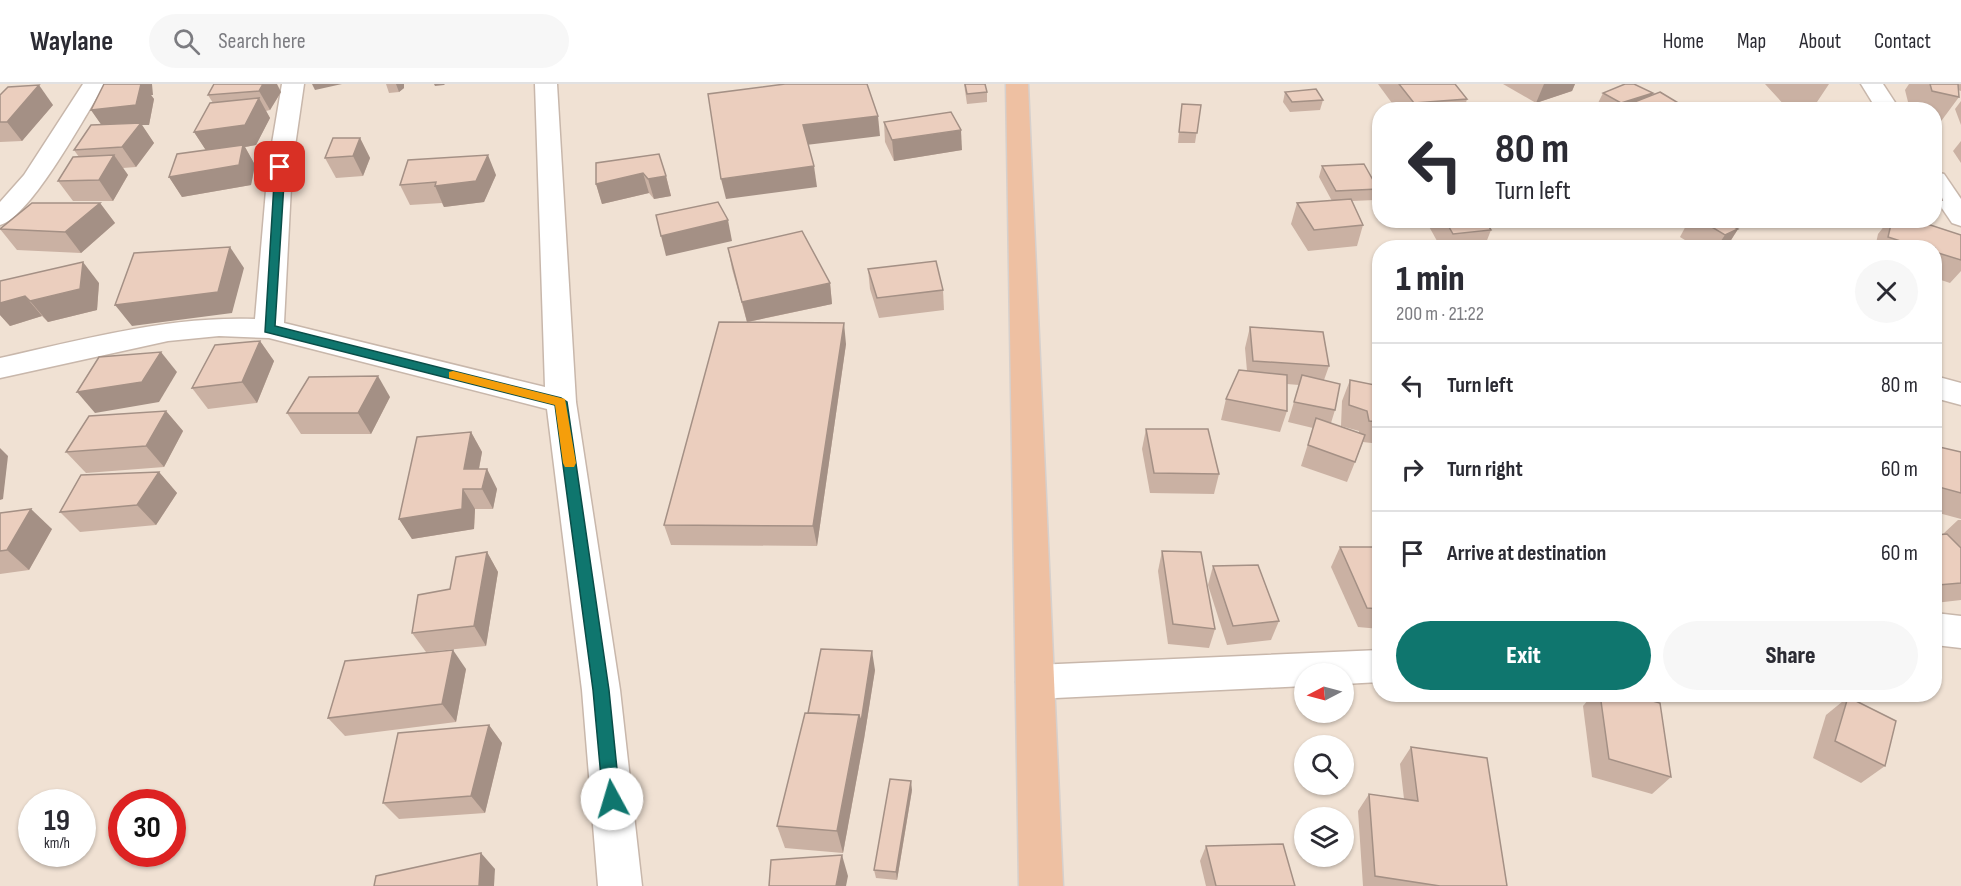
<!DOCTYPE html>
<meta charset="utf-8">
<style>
:root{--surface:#fff;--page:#f7f7f7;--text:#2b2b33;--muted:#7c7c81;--line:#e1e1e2;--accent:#0f766e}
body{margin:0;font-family:"Sofia Sans Condensed",sans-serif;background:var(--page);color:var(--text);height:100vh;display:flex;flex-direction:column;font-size:22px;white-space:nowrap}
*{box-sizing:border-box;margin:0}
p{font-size:20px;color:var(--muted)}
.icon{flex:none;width:33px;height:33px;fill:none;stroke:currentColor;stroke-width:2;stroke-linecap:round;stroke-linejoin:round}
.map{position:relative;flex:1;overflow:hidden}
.side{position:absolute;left:1372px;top:156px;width:570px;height:462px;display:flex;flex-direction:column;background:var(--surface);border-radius:24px;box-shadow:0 2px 4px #0004}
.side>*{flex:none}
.guide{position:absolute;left:1372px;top:18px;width:570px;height:126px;border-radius:24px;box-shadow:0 2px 4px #0004;background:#fff;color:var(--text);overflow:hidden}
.needle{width:39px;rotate:264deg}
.fabs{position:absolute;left:1294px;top:579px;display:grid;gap:12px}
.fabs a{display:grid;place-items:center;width:60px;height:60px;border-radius:50%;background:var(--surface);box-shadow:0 2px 4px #0004;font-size:30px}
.speed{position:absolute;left:18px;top:705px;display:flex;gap:12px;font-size:30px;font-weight:700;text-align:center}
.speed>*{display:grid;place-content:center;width:78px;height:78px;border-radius:50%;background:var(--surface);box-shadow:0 2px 4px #0004;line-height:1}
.speed small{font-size:15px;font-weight:400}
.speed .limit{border:9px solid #d22;background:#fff;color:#111}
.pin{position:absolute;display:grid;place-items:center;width:51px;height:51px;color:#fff;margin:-26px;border-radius:12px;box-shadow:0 3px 9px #0006}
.me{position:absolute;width:66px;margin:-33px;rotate:354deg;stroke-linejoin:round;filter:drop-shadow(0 0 4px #0008)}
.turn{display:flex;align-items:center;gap:21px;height:126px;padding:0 24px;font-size:27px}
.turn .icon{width:78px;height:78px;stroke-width:2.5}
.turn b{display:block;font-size:42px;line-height:51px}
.round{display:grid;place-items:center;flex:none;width:63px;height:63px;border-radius:32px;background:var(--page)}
.overview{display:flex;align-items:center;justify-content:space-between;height:102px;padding:0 24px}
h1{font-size:36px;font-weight:800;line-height:45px}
.button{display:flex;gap:12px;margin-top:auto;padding:12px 24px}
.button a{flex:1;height:69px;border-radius:36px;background:var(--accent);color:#fff;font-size:24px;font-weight:800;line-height:69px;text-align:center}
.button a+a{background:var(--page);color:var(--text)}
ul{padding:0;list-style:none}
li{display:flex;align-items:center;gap:18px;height:84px;padding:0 24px;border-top:2px solid var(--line)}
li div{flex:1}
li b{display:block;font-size:22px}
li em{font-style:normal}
header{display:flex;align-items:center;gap:36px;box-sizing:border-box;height:84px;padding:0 30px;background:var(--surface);border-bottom:2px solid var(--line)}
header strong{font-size:28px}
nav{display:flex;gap:33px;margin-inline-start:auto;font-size:21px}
.search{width:420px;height:54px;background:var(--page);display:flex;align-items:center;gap:15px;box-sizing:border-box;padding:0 21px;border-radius:33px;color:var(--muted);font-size:22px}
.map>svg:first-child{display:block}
.residential{fill:#f0e1d3;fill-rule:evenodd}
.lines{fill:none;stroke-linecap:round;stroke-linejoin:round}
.minor-casing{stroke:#c8b7ab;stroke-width:3}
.trunk-casing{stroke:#d6d0cd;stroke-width:3}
.minor{fill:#fff;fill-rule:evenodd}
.trunk{fill:#eec0a2;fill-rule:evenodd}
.wall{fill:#cab1a3}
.shaded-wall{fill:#a49085}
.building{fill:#ebcebe;stroke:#a49085;stroke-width:1.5}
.route{fill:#0f766e;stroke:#0a4d48;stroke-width:1.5}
.slow{fill:#f59e0b}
</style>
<header>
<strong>Waylane</strong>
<div class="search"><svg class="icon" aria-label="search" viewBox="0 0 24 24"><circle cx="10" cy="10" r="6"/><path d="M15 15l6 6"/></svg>Search here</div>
<nav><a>Home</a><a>Map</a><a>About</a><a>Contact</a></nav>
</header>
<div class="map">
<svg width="1961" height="802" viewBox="0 0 1961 802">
<rect width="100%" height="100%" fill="#f9efe3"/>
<path class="residential" d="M0,0h1961v802h-1961zM1380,26h555v110h-555zM1380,164h555v446h-555zM1305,590h39v38h-39zM1305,662h39v38h-39zM32,718h50v52h-50zM122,718h50v52h-50zM1305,734h39v38h-39z"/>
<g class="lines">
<defs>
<g id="minor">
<path d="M83,0h22c-19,30 -74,133 -105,141v-23l24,-27z"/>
<path d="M282,0h22l-12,83 -8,156 261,64 -10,-303h22l19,318 44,288 22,196h-44l-16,-196 -35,-281 -278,-71 -50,-2 -51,5 -168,37v-20c85,-19 168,-42 255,-39l13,-152z"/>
<polygon points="1861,0 1883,0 1900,26 1877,26"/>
<polygon points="1935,88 1944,90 1961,115 1961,142 1952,139 1935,114"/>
<polygon points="1935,292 1961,299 1961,321 1935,314"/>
<polygon points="1935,529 1961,532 1961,564 1935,561"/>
<polygon points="1380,566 1380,598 1344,600 1344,590 1305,590 1305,602 1035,615 1021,610 1016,598 1021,586 1035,581"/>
</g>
<polygon id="trunk" points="1006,0 1028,0 1063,802 1019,802"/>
</defs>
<use href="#minor" class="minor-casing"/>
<use href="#trunk" class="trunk-casing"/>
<use href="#minor" class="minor"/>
<use href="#trunk" class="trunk"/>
</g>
<g class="wall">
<polygon points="214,0 281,8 270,26 266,27 270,34 256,61 245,63 255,81 251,101 182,113 169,93 206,66 194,48 213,19 208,11"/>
<polygon points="386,0 404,0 404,4 399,8 389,9"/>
<polygon points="964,0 985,0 987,8 987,18 967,20"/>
<polygon points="1378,0 1455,0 1467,15 1464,26 1397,26"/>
<polygon points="1503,0 1575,0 1572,7 1536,19"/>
<polygon points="1765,0 1829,0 1815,21 1842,26 1788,25"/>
<polygon points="1909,0 1961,0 1961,7 1958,6 1959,13 1939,40 1935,40 1935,26 1910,26 1905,6"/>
<polygon points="104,1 153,11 151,11 154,15 149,41 142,41 154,59 136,83 123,84 128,91 113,117 73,117 58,97 79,73 74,66 101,40 91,26"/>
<polygon points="1285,8 1323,16 1320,26 1290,28 1283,18"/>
<polygon points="1603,9 1653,9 1652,11 1690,26 1609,26 1598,19"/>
<polygon points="0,11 53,21 22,57 0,58"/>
<polygon points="1961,17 1961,41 1955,25"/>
<polygon points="1182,20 1201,21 1195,59 1178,59"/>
<polygon points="884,38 962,66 894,77 885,58"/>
<polygon points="360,54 370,74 363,92 336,94 325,74"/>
<polygon points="1961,57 1961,79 1953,67"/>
<polygon points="596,79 666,92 671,112 654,115 649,109 602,120 596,100"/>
<polygon points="1322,82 1378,105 1375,116 1352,117 1363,141 1357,162 1308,167 1291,140 1297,119 1332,117 1319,93"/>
<polygon points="496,91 484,118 444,123 442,119 410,121 400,101"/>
<polygon points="1935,97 1942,116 1935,124"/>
<polygon points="100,119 115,139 81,169 17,166 0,145"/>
<polygon points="1428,136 1485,136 1491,146 1484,164 1441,164 1427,139"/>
<polygon points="1689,136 1722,136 1738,145 1726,164 1698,164 1680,153"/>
<polygon points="1889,136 1915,136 1961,151 1961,187 1950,199 1935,194 1935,164 1875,164 1878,150"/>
<polygon points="728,164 830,199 832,220 748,238 846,260 817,462 671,461 664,441 747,238 732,185"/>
<polygon points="868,185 943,206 944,226 879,234 870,205"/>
<polygon points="0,197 99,199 97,226 48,238 42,232 10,242 0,231"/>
<polygon points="1250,243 1329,282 1324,296 1335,326 1331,339 1359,349 1359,347 1341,342 1342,317 1350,296 1380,302 1380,360 1363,358 1347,398 1301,382 1313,344 1288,338 1299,301 1287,300 1287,327 1280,348 1221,336 1226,315 1247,287 1245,264"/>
<polygon points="260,257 274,277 257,319 208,325 192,304"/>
<polygon points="390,313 371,350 301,350 287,329"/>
<polygon points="166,327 183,347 164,383 86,389 66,368"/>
<polygon points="1146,345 1219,390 1214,410 1150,409 1142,365"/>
<polygon points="471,348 482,368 479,385 487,385 497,405 493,425 475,425 474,445 412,455 399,435"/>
<polygon points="1935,362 1961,368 1961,435 1935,428"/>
<polygon points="159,388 177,409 156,441 80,448 60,428"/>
<polygon points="0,429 52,445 29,486 0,490"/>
<polygon points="1958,436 1961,436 1961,516 1935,519 1935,451 1943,450"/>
<polygon points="1340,463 1380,463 1380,545 1358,543 1331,483"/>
<polygon points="1162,467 1215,545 1209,564 1168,560 1158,487"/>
<polygon points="487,468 498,488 486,562 426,568 412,549 450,505"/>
<polygon points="1213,482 1279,537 1271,556 1227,561 1208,501"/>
<polygon points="466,585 456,638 345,652 328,634"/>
<polygon points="875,586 864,655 843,769 785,764 777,742 808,629"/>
<polygon points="1593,610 1627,610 1671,693 1652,710 1592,693 1583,622"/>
<polygon points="1848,613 1885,682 1861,699 1813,674 1826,631"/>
<polygon points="489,641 502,659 485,729 399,735 383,719"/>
<polygon points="1411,663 1507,802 1363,802 1358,727 1369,710 1404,715 1400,680"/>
<polygon points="912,706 897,796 876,794 874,786"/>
<polygon points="1206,762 1295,802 1206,802 1200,777"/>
</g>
<g class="shaded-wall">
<polygon points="103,0 152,0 153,11 151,11 154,15 149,41 142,41 154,59 136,83 122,63 105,46 91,26 113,15"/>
<polygon points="263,0 277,0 281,8 270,26 259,7"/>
<polygon points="312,0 342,0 315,6"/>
<polygon points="396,0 404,0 404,4 399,8"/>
<polygon points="434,0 445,0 444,1 435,2"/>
<polygon points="1544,0 1575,0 1572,7 1536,19"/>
<polygon points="39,1 53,21 22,57 7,38"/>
<polygon points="1653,9 1648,19 1618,26 1621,19"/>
<polygon points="259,14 270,34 256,61 245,63 255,81 251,101 182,113 169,93 207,68 194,48"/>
<polygon points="878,32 880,52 806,61 803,41"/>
<polygon points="961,46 962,66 894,77 892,56"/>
<polygon points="360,54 370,74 363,92 353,72"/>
<polygon points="114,71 128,91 113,117 99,96"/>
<polygon points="488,71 496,91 484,118 444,123 435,102"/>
<polygon points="814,82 817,103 726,115 721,95"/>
<polygon points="643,89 649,109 602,120 596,100"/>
<polygon points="666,92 671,112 654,115 648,95"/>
<polygon points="100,119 115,139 81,169 65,148"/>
<polygon points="728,136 732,157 666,172 661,152"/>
<polygon points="1738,145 1726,164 1716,164 1725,151"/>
<polygon points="230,163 244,184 232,229 132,242 115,221"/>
<polygon points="83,178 99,199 97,226 48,238 30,217"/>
<polygon points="830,199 832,220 747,238 742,218"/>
<polygon points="25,212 42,232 10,242 0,231 0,219"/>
<polygon points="844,239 846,260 817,462 813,442"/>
<polygon points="260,257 274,277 257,319 242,298"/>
<polygon points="161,268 177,288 159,318 95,329 77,308"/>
<polygon points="378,292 390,313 371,350 358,329"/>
<polygon points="166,327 183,347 164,383 146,362"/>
<polygon points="471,348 482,368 475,405 464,385"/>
<polygon points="0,364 8,372 3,415 0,416"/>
<polygon points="487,385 497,405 493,425 482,405"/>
<polygon points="159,388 177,409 156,441 137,421"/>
<polygon points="463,405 475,425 474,445 412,455 399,435"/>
<polygon points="31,425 52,445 29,486 7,466"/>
<polygon points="487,468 498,488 486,562 474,542"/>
<polygon points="453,566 466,585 456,638 442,620"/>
<polygon points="872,567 875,586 864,655 843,769 837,747"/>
<polygon points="489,641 502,659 485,729 471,712"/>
<polygon points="911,697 912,706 897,796 896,788"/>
<polygon points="481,769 495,785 494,802 479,802"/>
<polygon points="842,771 848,792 846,802 836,802"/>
</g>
<g class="building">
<polygon points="104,0 141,0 136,21 91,26"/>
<polygon points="214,0 263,0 259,7 208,11"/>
<polygon points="785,0 867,0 878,32 803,41 814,82 721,95 708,10"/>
<polygon points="965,0 985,0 987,8 967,10"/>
<polygon points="1399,0 1455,0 1467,15 1414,19"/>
<polygon points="1625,0 1634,0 1653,9 1621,19 1603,9"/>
<polygon points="1930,0 1958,0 1959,13 1932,7"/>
<polygon points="39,1 7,38 0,38 0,11 8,3"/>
<polygon points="1316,5 1323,16 1292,18 1285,8"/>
<polygon points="1660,8 1690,26 1614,26"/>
<polygon points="259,14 245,41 194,48 210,19"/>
<polygon points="1798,19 1842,25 1842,26 1803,26"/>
<polygon points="1182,20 1201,21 1197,49 1179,48"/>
<polygon points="951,28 961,46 892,56 884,38"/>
<polygon points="141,39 122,63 74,66 91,41"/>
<polygon points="333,54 360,54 353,72 325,74"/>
<polygon points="243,61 239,81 169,93 177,70"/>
<polygon points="659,70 666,92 648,95 643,89 596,100 596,79"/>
<polygon points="114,71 99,96 58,97 73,73"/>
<polygon points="488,71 476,97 435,102 436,98 400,101 408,76"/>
<polygon points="1364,80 1378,105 1336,107 1322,82"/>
<polygon points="1935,97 1936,97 1942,116 1935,114"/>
<polygon points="1351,115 1363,141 1314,146 1297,119"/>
<polygon points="718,118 728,136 661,152 656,131"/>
<polygon points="32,119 100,119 65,148 0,145"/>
<polygon points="1445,136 1485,136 1491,146 1453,150"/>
<polygon points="1700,136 1722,136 1738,145 1725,151"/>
<polygon points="1892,136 1915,136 1961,151 1961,176 1935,168 1935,164 1922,164 1888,153"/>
<polygon points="802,147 830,199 742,218 728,164"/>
<polygon points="230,163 218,208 115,221 134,169"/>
<polygon points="936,177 943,206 877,214 868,185"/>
<polygon points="83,178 80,205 30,217 25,212 0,219 0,197"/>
<polygon points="719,238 844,239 813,442 664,441"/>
<polygon points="1250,243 1323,248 1329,282 1253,277"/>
<polygon points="260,257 242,298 192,304 215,261"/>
<polygon points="161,268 142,298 77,308 99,273"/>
<polygon points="1239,286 1287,291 1287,327 1226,315"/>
<polygon points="1302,291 1340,300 1335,326 1294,318"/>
<polygon points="378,292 358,329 287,329 309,293"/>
<polygon points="1350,296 1380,302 1380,338 1369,337 1367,327 1349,321"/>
<polygon points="166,327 146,362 66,368 89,332"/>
<polygon points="1316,334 1365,351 1355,378 1308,361"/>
<polygon points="1146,345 1208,345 1219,390 1154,389"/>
<polygon points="471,348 464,385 487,385 482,405 463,405 462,425 399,435 417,353"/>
<polygon points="1935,362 1961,368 1961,409 1935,402"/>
<polygon points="159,388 137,421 60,428 81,391"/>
<polygon points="31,425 7,466 0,467 0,429"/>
<polygon points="1947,450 1961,464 1961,499 1938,501 1935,498 1935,451"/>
<polygon points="1340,463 1380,463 1380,525 1367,524"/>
<polygon points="1162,467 1201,468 1215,545 1173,540"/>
<polygon points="487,468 474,542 412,549 418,511 450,505 456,473"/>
<polygon points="1258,481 1279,537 1233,542 1213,482"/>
<polygon points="821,565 872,567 861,638 859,631 808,629"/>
<polygon points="453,566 442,620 328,634 345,577"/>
<polygon points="1600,610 1627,610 1660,619 1671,693 1609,675"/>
<polygon points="1848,613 1896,637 1885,682 1835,657"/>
<polygon points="805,629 859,631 837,747 777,742"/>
<polygon points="489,641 471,712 383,719 398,649"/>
<polygon points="1411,663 1487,674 1507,802 1440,802 1375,792 1369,710 1418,717"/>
<polygon points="890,695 911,697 896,788 874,786"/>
<polygon points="1283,760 1295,802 1216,802 1206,762"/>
<polygon points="481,769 479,802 374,802 376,792"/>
<polygon points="842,771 836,802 769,802 771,776"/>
</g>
<polygon class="route" points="280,80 285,83 275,242 561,314 567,318 609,606 620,715 618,721 612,723 606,721 603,715 593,606 555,321 265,248 275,83"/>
<polygon class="slow" points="453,287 565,315 576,379 574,383 565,383 563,379 555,321 449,294 449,288"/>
</svg>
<div class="fabs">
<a><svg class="needle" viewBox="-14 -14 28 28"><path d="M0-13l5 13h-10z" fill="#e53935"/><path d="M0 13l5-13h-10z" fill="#7c7c81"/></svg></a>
<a><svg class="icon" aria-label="search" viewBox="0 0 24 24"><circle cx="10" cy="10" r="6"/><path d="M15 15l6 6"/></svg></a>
<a><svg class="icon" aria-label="layers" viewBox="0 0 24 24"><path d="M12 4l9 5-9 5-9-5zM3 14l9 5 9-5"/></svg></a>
</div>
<div class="speed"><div>19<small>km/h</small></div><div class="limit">30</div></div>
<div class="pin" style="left:280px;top:83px;background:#d93025"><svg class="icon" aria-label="arrive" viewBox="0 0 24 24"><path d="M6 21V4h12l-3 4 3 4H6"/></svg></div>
<svg class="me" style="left:612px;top:715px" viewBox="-20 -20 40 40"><circle r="19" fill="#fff"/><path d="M0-13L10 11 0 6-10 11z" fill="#0f766e"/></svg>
<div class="guide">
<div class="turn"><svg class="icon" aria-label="left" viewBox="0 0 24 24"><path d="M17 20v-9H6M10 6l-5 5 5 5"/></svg><div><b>80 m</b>Turn left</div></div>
</div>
<section class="side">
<div class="overview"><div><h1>1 min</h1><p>200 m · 21:22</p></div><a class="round"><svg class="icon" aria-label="close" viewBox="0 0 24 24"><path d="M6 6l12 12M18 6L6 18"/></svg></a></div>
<ul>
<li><svg class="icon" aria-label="left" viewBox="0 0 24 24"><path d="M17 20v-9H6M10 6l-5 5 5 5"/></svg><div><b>Turn left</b></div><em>80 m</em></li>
<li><svg class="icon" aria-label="right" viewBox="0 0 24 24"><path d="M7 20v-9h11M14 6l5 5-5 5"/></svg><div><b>Turn right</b></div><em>60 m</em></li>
<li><svg class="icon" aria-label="arrive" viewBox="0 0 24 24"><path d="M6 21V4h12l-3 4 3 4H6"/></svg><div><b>Arrive at destination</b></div><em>60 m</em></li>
</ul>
<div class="button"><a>Exit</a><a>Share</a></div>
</section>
</div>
